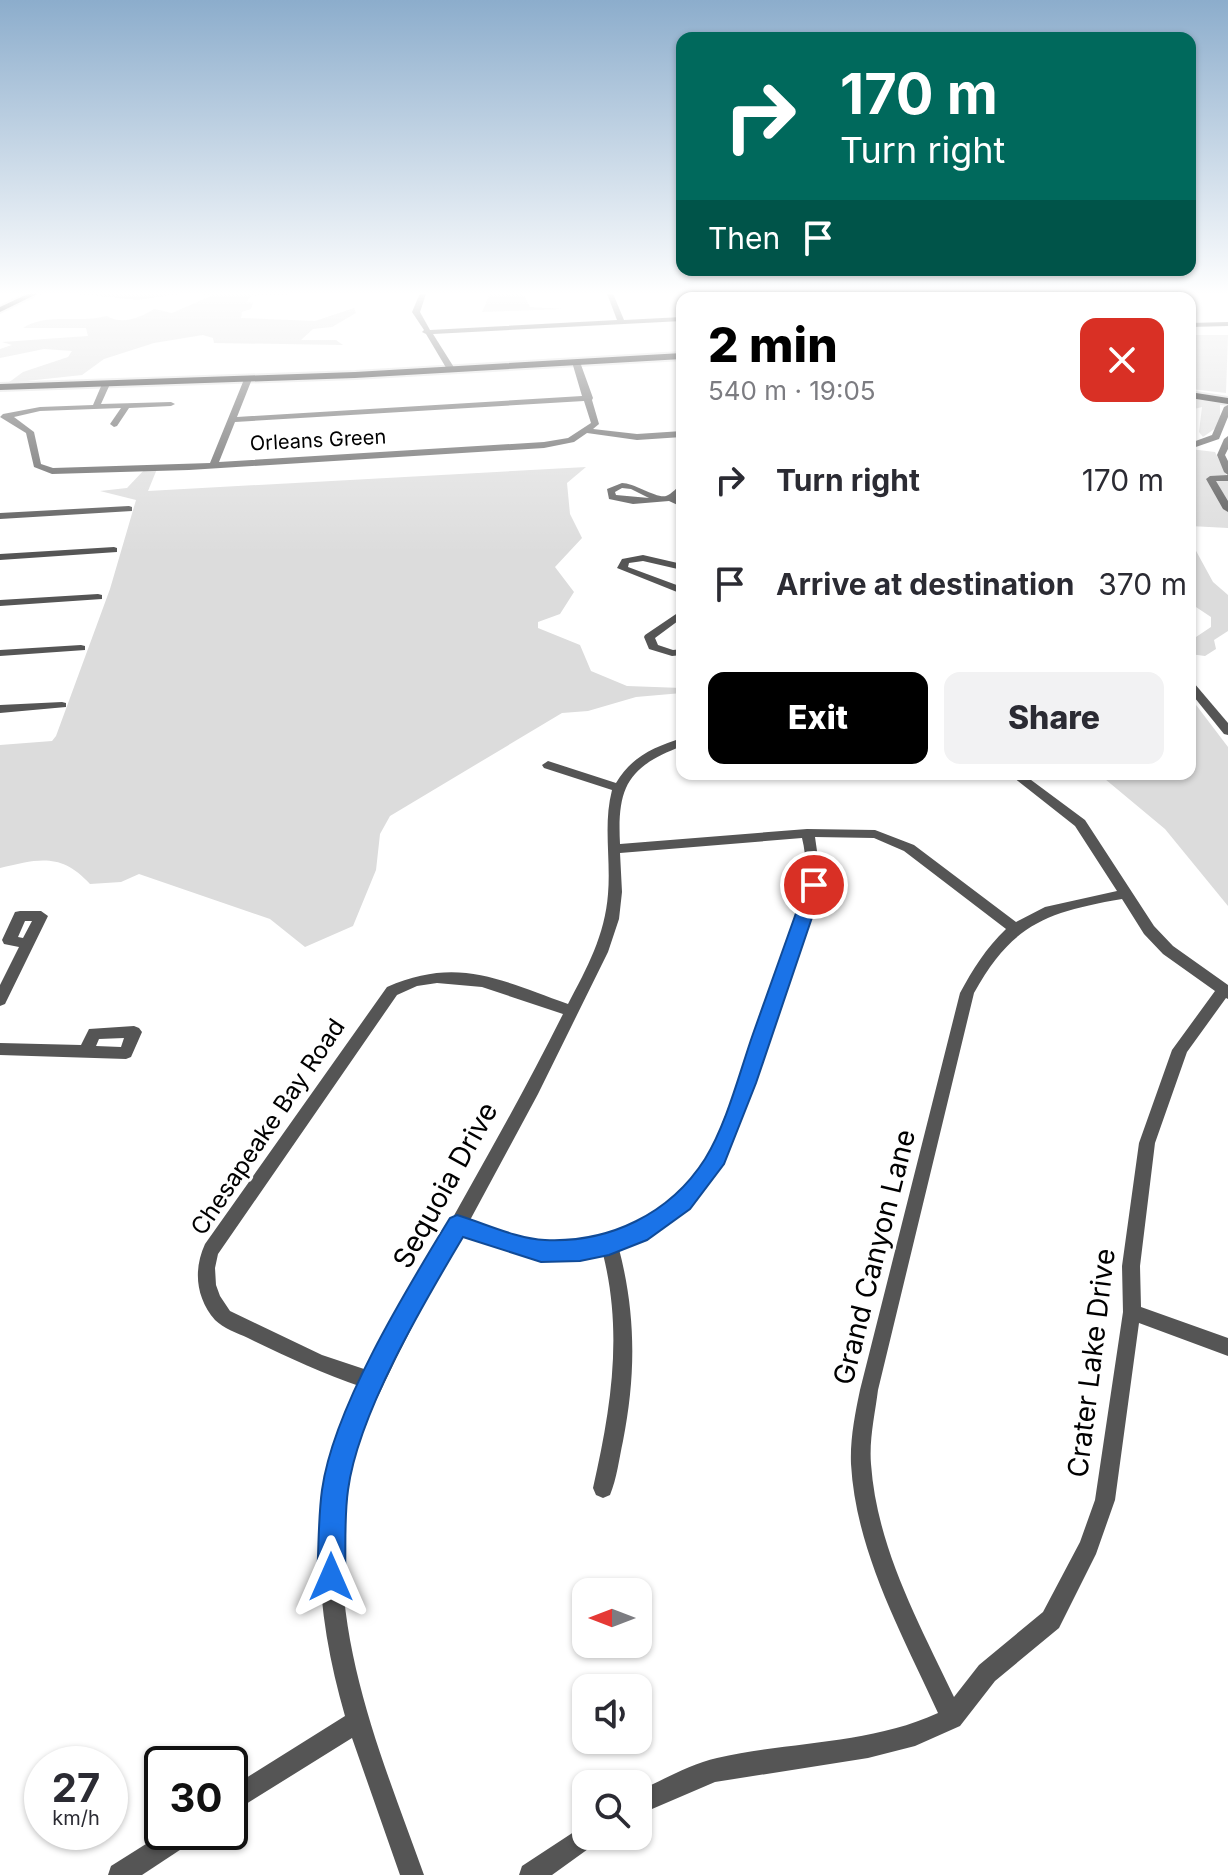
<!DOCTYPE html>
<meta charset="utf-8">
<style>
:root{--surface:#fff;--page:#f2f2f3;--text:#2b2b33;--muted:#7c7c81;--accent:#000}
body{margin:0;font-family:Inter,sans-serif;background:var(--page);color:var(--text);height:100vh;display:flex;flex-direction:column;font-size:30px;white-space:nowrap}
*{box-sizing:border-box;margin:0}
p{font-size:26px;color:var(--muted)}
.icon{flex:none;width:44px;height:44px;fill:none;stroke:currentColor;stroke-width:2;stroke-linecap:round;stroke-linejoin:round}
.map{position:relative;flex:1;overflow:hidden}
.drawer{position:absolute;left:676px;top:292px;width:520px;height:488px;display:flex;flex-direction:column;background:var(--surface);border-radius:16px;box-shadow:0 2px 6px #0004}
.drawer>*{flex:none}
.banner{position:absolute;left:676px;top:32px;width:520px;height:244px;border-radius:16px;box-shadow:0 2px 6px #0004;background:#00695c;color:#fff;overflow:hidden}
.needle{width:52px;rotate:270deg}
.tools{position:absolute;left:572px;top:1578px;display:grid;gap:16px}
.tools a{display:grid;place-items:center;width:80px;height:80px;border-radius:16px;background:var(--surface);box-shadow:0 2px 6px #0004;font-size:40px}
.speed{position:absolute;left:24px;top:1746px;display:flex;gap:16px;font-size:40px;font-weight:700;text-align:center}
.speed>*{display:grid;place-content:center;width:104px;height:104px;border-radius:50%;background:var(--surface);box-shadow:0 2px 6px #0004;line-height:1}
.speed small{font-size:20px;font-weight:400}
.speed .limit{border:4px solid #111;border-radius:12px;background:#fff;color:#111}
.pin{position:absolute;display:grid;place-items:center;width:68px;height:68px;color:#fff;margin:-34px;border:4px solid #fff;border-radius:50%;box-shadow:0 2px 8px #0007}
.me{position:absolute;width:88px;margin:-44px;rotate:0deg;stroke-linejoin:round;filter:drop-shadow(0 0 6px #0008)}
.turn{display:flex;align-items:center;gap:28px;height:168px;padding:0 32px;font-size:36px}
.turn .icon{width:104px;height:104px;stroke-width:2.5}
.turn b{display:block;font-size:56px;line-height:68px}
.then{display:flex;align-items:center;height:76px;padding:0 32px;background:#0003;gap:16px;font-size:30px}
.round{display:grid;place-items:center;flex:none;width:84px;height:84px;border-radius:16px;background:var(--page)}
.head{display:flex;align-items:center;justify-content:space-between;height:136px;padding:0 32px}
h1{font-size:48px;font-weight:800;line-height:60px;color:var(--accent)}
.primary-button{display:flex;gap:16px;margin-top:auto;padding:16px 32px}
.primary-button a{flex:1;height:92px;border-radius:16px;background:var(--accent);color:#fff;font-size:32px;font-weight:800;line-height:92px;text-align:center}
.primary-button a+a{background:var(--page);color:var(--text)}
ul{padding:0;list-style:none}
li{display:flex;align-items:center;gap:24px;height:104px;padding:0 32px}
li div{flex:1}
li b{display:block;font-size:30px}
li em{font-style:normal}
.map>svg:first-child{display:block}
.green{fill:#dcdcdc}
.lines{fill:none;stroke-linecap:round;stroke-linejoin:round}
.major-casing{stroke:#dbdbdb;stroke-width:4}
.minor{fill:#555;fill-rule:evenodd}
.major{fill:#000;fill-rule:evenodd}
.route{fill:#1a73e8;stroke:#114b97;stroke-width:2}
.labels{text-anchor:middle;stroke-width:6;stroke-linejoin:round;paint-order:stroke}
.far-street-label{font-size:20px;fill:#000;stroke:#fff}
.street-label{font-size:24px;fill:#000;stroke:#fff}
.near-street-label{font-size:28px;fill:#000;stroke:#fff}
</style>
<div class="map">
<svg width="1228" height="1875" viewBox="0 0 1228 1875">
<rect width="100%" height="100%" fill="#fff"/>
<g class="green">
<path d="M50,291h305l-103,5 -6,6 7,1 -2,6 -9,3 -1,6 74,3 39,-13 2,5 -24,14 -19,2 -12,11h35l7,5 -129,-2 -1,-5 -10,-3 -49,8 -50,16 -22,16 -74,8 15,-11 45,-15 4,-6 -28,-2 -44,9v-9l12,-4 -10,-3 86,-6 -2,-8h-63c24,-16 55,-4 84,-12 15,9 33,2 47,-7l18,4 39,-17 -16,-4 -58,8z"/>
<polygon points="491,291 522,291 530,307 562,309 482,312"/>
<polygon points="822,291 980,291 824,297"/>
<polygon points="1190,335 1228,335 1226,393 1191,389 1194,361 1190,360"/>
<polygon points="1190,398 1220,402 1220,425 1203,437 1199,432 1202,407 1190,410"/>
<polygon points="1190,449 1215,452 1228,478 1228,528 1190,526"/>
<path d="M586,467l-19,16 3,31 12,24 -27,29 19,25 -14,22 -22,8v6l42,17 11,26 36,15 55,2v5l-46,4 -48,14 -26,2 -172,103 -10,18 -4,36 -23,56 -48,21 -35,-28 -131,-45 -18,8 -31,2c-29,-32 -52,-25 -90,-16v-123l52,-4 4,-5 54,-147 26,-89 -36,-9 27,-3 18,-19h12l-9,22z"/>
<polygon points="1190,547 1195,549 1213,582 1228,595 1228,631 1214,640 1216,649 1205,656 1190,654 1190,641 1211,627 1211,617 1190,603"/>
<polygon points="1190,697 1228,747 1228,906 1165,829 1099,774 1190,774"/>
</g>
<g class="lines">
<defs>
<g id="major">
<polygon points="34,291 43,291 0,312 0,307"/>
<polygon points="682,353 682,359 355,378 0,390 0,384 355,372"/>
<polygon points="1190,392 1228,398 1228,404 1190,398"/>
</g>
</defs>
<use href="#major" class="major-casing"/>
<g class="minor">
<polygon points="421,291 427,291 420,312 430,330 617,320 606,291 612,291 624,320 682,317 682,321 433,334 455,369 451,371 448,371 426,334 422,332 424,330 412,312"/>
<polygon points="1008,291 1015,291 1022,298 1015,298"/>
<polygon points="1125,291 1134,291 1114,298 1026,298 1029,296 1110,295"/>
<polygon points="917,295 919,296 920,298 914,298"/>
<polygon points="1228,322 1228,326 1190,327 1190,323"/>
<path d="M576,360l4,2 13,36 -1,2 7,24 -6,5 44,5 45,-3v6l-45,3 -50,-7 -13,9 -30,6 -355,22 -137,4 -18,-7 -8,-34 -26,-16 3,-3 37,-7 53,-2 9,-21 4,-2 4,2 -9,20 70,-2 4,2 -4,2 -42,2 -12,18 -3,1 -4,-3 11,-16 -81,3 -26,6 20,15 7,32 12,4 157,-5 35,-86 7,2 -15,38 345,-21 -10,-34zM584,401l7,22 -23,15 -24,4 -325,20 16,-40z"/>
<polygon points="1228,405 1228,417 1219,439 1190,449 1190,443 1212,435 1224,407"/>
<polygon points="1228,436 1228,449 1225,455 1228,461 1228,475 1224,472 1217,455 1224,439"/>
<polygon points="1228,475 1228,481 1216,481 1228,501 1228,512 1223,509 1206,479 1210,476"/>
<path d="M622,483c12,0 36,16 44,13 6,-2 11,-9 16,-12v8l-6,5 6,3v7l-13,-6 -36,3 -24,-5 -2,-10zM622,488l9,1 18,9 -33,-3 -1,-3z"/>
<polygon points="129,506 132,507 132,511 0,519 0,513"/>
<polygon points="114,547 117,548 117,552 0,560 0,554"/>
<polygon points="643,555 682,564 682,570 643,561 629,563 628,567 682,587 682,594 617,568 622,559"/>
<polygon points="98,594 102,595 102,599 0,606 0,600"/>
<polygon points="682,610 682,618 655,638 658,645 673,650 682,649 682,655 672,656 649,649 644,637 645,635"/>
<polygon points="81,645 85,646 85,650 0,656 0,650"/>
<polygon points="1190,682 1194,683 1228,723 1228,735 1224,734 1190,692"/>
<polygon points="62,702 66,703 66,707 0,713 0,705"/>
<path d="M682,738v8c-54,21 -65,40 -62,98l187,-15 68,1 39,15 102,77 29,-15 72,-16 -42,-65 -66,-52h14l62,46 69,106 19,20 55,39v14l-2,-1 -39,54 -32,91 -15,123 1,41 87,31v18l-89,-33 -24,177 -19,54 -37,74 -64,53 -35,45 -45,20 -47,12 -153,24 -77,33v-24c25,-11 52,-27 79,-33 74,-17 151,-13 221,-45 -36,-79 -82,-161 -87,-249 -1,-25 4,-50 9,-74l100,-397c13,-24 26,-45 46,-64l-102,-78 -30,-13 -59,-1 5,35 -6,38 -52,151 -40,101 -15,25 -32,32 -20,13 -36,17c17,65 17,126 4,192 -4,18 -6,37 -13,54l-7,3 -7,-3 -3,-7c18,-79 30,-154 10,-234 -58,14 -88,-2 -142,-19 -27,50 -54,100 -78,151 -12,25 -25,51 -32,78 -6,20 -7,40 -8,60 -9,123 40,237 81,351h-24l-48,-137 -122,76v-26l115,-72c-22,-76 -34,-159 -18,-237 7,-32 21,-62 35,-92 -40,-14 -77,-31 -114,-49 -11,-5 -25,-10 -33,-18 -19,-22 -22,-50 -10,-76l182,-257c71,-31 113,-7 181,17 19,-36 37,-69 40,-110 3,-35 -5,-69 4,-104l-68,-22 -2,-3 6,-4 68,22c15,-26 38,-36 66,-45zM802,838c14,56 -15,112 -34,164 -13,37 -26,73 -41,109 -8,19 -14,39 -25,56 -34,53 -101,84 -163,76 -24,-3 -48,-13 -70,-21l69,-128 70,-142 11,-33 3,-27 -2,-39zM1122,899l22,35 19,20 52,37 -43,59 -33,93 -17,123 1,46 -28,188 -15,42 -37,70 -64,53 -25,32c-35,-74 -77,-149 -83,-233 -2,-25 4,-50 7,-74l96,-397c38,-69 73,-81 148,-94zM437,983l45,4 81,27c-60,121 -132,236 -193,357l-48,-16 -92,-44 -10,-15 -4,-11 -1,-17 3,-14 179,-259 20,-9z"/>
<path d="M20,911h21l7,5 -43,88 -5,2v-21l19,-38 -15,-3 -2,-4 13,-28zM25,921h7l-9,17 -5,-1z"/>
<path d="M134,1026l5,2 3,4 -11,25 -5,2 -126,-4v-12l81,2 8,-16zM124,1038l-3,9 -25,-1 3,-7z"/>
<polygon points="586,1824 586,1836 599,1836 595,1844 552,1875 519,1875 522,1866"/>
<polygon points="165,1832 199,1832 195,1840 142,1875 108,1875 111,1866"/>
</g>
<use href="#major" class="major"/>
</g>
<linearGradient id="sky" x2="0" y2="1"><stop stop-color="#8cadcc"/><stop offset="0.53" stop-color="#fff"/><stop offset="1" stop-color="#fff" stop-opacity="0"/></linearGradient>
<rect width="1228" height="553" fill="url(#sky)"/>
<path class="route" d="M814,879l9,6 -67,198 -32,81 -34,45 -43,31 -38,15 -29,6 -39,1 -78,-25c-40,67 -105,177 -115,253 -4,28 -2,58 -3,87l-4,9 -10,4 -10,-4 -4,-9c2,-29 1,-58 5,-87 11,-81 84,-200 128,-272l7,-3c27,8 60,24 88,25 64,3 125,-26 160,-81 22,-36 34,-85 48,-125 18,-50 35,-99 53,-149z"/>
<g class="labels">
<g class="far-street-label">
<text transform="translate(318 440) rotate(-3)" y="7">Orleans Green</text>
</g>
<g class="street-label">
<text transform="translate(268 1127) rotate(-56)" y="8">Chesapeake Bay Road</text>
</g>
<g class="near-street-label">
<text transform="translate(445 1185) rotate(-61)" y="10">Sequoia Drive</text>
<text transform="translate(874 1257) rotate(-76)" y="10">Grand Canyon Lane</text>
<text transform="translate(1091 1363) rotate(-83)" y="10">Crater Lake Drive</text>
</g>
</g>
</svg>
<div class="tools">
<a><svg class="needle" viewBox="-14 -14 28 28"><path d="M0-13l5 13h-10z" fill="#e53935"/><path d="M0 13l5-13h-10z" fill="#7c7c81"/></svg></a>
<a><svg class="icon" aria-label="sound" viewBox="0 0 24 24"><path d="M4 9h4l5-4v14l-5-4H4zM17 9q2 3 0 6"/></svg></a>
<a><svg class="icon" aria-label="search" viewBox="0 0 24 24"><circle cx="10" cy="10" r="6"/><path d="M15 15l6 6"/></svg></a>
</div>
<div class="speed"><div>27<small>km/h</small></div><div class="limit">30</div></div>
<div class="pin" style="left:814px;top:885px;background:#d93025"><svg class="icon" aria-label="arrive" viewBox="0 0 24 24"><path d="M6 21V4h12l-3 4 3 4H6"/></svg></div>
<svg class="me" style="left:331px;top:1577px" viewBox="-20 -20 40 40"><path d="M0-17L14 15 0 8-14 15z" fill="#1a73e8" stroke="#fff" stroke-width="4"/></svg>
<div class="banner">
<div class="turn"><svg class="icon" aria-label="right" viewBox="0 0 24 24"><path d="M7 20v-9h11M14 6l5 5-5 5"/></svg><div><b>170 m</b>Turn right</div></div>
<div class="then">Then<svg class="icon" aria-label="arrive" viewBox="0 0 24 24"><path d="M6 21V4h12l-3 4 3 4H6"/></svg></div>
</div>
<section class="drawer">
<div class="head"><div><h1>2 min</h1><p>540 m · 19:05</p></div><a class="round" style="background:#d93025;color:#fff"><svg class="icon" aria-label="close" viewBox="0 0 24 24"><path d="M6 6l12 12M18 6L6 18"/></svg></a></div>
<ul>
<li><svg class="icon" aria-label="right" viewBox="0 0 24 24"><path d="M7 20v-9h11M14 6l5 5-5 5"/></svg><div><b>Turn right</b></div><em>170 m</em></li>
<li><svg class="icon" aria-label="arrive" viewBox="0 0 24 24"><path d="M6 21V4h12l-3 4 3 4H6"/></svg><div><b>Arrive at destination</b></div><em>370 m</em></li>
</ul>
<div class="primary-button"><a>Exit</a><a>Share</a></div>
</section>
</div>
